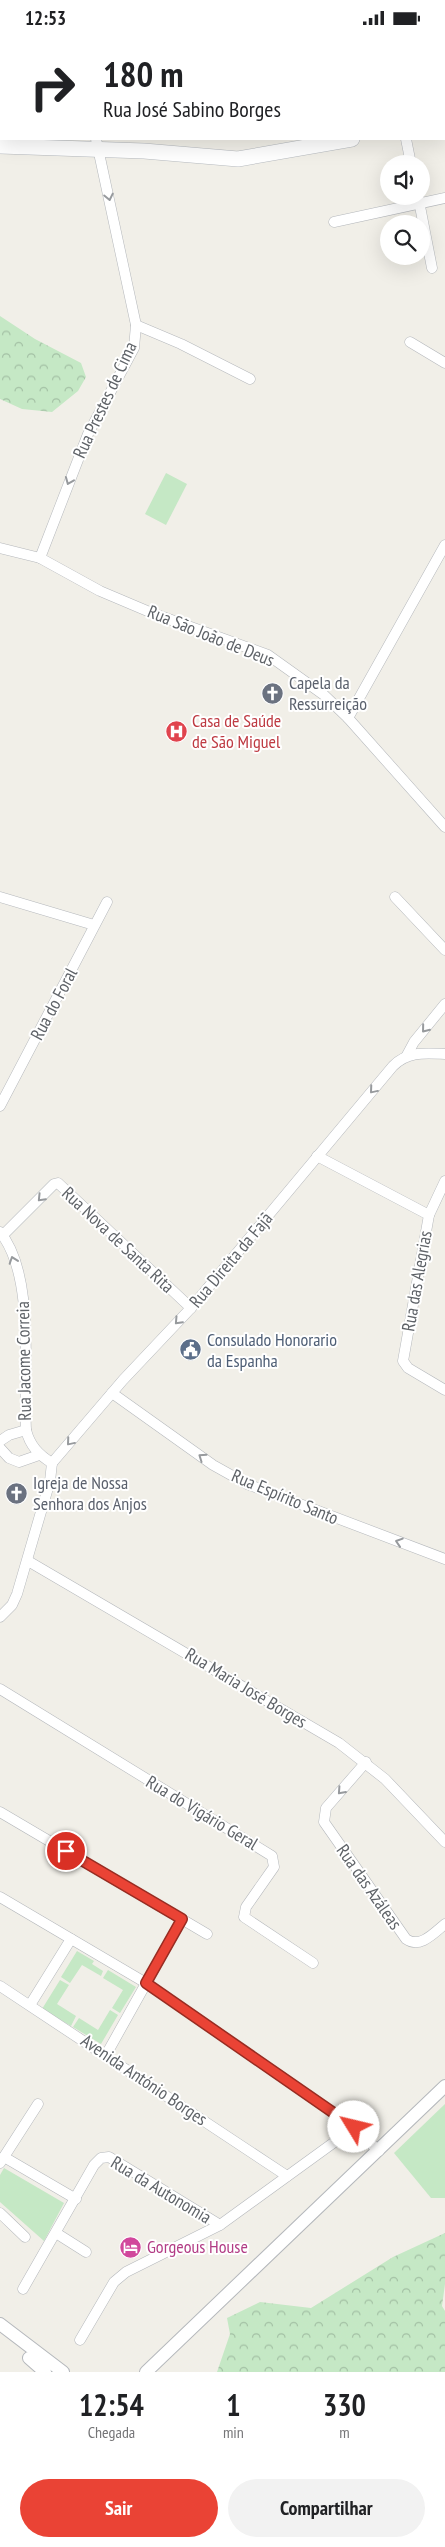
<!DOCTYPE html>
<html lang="pt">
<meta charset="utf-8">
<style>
:root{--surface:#fff;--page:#f2f2f2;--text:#202124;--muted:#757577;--accent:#ea4335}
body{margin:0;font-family:"PT Sans Narrow",sans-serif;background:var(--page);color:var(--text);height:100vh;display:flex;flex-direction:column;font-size:19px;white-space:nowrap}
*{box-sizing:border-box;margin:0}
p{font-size:16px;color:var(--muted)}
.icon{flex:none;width:28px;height:28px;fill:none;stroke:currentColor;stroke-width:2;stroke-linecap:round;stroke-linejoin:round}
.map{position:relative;height:2337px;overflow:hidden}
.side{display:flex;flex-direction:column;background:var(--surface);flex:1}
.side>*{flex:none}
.hud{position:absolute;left:0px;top:0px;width:445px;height:105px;box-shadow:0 5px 20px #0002;background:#fff;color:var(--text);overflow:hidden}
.fabs{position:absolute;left:380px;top:120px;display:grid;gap:10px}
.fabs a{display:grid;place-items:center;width:50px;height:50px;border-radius:50%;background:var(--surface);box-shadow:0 5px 20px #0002;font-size:25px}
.pin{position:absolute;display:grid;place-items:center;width:42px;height:42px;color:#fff;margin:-21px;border:2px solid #fff;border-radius:50%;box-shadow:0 1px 5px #0007}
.me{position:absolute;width:55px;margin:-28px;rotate:306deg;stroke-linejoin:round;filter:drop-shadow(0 0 4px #0008)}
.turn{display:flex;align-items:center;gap:18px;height:105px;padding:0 20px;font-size:22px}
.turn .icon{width:65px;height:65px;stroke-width:2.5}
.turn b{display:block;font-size:35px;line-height:42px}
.eta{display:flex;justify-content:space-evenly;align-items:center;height:85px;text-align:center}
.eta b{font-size:30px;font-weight:700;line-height:35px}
.action{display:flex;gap:10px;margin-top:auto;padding:10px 20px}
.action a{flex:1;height:58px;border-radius:30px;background:var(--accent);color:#fff;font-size:20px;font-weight:700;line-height:58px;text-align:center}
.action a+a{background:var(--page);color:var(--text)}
.status{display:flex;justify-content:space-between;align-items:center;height:35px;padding:0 25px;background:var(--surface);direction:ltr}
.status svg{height:14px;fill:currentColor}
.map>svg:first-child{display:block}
.green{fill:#c5e8c5}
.forest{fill:url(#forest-crowns)}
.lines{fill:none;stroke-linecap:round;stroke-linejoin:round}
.minor-casing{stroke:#b5b8bc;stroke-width:11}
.tertiary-casing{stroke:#b5b8bc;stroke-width:14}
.secondary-casing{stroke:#b6babf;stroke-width:16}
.minor{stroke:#fff;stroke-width:10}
.tertiary{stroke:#fff;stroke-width:12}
.secondary{stroke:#fff;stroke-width:15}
.oneway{stroke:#979a9d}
.route-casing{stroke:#982c22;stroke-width:12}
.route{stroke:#ea4335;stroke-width:9}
.labels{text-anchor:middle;stroke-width:4;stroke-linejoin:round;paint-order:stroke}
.street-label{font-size:18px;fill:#5f6368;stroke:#fff}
.worship-label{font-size:18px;fill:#5b616d;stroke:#fff;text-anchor:start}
.health-label{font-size:18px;fill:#be3a42;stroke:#fff;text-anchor:start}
.service-label{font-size:18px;fill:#4e5e75;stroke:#fff;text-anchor:start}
.hotel-label{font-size:18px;fill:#b23c85;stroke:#fff;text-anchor:start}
</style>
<div class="status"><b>12:53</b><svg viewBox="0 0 49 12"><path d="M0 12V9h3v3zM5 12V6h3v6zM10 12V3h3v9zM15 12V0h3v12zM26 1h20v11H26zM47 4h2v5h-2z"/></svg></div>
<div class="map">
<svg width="445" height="2337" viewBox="0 0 445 2337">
<defs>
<pattern id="forest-crowns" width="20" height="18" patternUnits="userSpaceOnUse" patternTransform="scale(1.25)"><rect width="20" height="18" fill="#c5e8c5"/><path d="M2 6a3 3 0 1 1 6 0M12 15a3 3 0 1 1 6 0" fill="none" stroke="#a3c0a4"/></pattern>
</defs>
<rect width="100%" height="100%" fill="#f1efe8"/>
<g class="green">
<polygon points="166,438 187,449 166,490 145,479"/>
<polygon points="77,1916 94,1926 92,1929 103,1936 101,1941 82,1930 70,1948 61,1942"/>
<polygon points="108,1935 136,1952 120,1978 112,1973 123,1955 103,1943"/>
<polygon points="60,1945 69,1950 57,1969 76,1981 71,1991 42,1974"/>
<polygon points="110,1975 118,1980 101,2009 73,1992 79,1983 98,1995"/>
<polygon points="445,2069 445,2163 431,2163 394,2118"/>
<polygon points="4,2133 64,2168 44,2206 0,2167 0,2140"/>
</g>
<g class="forest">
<polygon points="0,281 35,304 81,328 86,342 78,356 52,377 22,374 0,364"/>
<polygon points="445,2198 445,2249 442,2271 445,2276 445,2337 217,2337 230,2299 227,2283 260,2267 311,2273 393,2222"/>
</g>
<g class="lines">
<defs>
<g id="minor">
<polyline points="111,1 111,0"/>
<polyline points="0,18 1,18"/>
<polyline points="406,104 411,129"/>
<polyline points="418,161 432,233"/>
<polyline points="334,187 445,163"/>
<polyline points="136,290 181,309 250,344"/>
<polyline points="410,307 445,328"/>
<polyline points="0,513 40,523 100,556 152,578 268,620 324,660 348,683 445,792"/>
<polyline points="40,523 88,399 134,313 136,290 96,104"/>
<polyline points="348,683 445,510"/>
<polyline points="0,862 94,890"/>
<polyline points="395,862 445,915"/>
<polyline points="407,1020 414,1007 445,969"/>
<polyline points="0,1071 107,867"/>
<polyline points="317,1121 429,1180 403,1326 408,1333 445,1355"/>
<polyline points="429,1180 445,1146"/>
<path d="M0,1197c36,44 23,143 26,198 4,16 13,25 26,33"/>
<polyline points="3,1200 54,1149 58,1148 191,1273"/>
<polyline points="112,1358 213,1430 247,1449 445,1524"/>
<polyline points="0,1406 9,1400 26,1395"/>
<polyline points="0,1413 9,1423 19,1427 39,1420"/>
<path d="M52,1428l71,-83 68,-72 202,-242c15,-15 32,-13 52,-12"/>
<polyline points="28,1526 339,1708 385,1744 445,1807"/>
<polyline points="0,1582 12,1570 17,1559 50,1446 52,1428"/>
<polyline points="0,1654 272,1821 274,1832 246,1872 244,1882 313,1928"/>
<path d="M366,1727l-40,46 -2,14 82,117c14,10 28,-6 39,-15"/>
<polyline points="0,1777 207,1899"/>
<polyline points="0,1862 146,1948 344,2085 379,2116"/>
<polyline points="0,1951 287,2141"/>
<polyline points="30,1970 71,1904"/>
<polyline points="106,2020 182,1884"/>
<polyline points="4,2122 76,2164"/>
<polyline points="0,2128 38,2069"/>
<polyline points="0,2178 25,2202"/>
<polyline points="56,2198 86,2217"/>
<polyline points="23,2254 94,2130 101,2123 109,2122 220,2190"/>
<polyline points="80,2305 114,2247 126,2237 220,2190 340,2103"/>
</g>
<g id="tertiary">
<polyline points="0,2289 63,2337"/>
<polyline points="29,2323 45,2337"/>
<polyline points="146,2337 445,2051"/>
</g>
<g id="secondary">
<polyline points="444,86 445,86"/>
<polyline points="0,111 144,116 238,124 352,104"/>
</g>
</defs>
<use href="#minor" class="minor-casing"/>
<use href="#tertiary" class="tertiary-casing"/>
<use href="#secondary" class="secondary-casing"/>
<use href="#minor" class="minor"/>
<use href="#tertiary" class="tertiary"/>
<use href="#secondary" class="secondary"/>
</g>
<defs><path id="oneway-chevron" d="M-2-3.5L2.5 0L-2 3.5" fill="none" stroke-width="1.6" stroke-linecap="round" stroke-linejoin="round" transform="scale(1.25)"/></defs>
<g class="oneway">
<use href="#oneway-chevron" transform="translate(109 162) rotate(78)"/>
<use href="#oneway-chevron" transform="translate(69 446) rotate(112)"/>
<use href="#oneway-chevron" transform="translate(425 994) rotate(129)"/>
<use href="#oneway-chevron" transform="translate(373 1055) rotate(130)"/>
<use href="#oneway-chevron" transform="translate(41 1163) rotate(134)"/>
<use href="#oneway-chevron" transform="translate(13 1225) rotate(-109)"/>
<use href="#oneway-chevron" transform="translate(178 1286) rotate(133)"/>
<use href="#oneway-chevron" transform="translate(70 1407) rotate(130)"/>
<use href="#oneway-chevron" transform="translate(202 1422) rotate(-145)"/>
<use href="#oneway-chevron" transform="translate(399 1507) rotate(-162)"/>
<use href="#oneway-chevron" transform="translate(341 1756) rotate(132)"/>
</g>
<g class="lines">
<defs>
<polyline id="route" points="66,1816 182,1884 146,1948 354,2092"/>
</defs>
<use href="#route" class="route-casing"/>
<use href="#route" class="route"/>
</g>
<defs>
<symbol id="church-disc" viewBox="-11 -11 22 22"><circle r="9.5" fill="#6b7280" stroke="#fff"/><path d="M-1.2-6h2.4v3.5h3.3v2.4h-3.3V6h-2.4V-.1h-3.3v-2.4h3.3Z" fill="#fff"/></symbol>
<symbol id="hospital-disc" viewBox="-11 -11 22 22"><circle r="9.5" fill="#e0444e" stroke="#fff"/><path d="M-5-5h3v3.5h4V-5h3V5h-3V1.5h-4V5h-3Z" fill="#fff"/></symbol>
<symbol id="civic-disc" viewBox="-11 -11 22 22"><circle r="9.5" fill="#5c6f8a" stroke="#fff"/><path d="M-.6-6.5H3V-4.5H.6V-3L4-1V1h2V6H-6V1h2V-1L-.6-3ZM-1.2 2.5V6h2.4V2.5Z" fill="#fff"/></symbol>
<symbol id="hotel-disc" viewBox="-11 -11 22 22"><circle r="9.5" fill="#d1479c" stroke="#fff"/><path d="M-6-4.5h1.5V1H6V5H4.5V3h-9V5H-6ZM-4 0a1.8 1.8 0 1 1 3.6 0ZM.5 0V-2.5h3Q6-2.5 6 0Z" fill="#fff"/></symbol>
</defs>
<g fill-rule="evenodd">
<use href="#church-disc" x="260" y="646" width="25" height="25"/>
<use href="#hospital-disc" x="164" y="684" width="25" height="25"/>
<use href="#civic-disc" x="178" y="1302" width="25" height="25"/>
<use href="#church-disc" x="4" y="1446" width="25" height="25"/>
<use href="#hotel-disc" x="118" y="2200" width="25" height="25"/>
</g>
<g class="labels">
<g class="street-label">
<text transform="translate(105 365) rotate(-65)" y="6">Rua Prestes de Cima</text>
<text transform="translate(211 601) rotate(22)" y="6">Rua São João de Deus</text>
<text transform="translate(54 969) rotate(-62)" y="6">Rua do Foral</text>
<text transform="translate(118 1205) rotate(43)" y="6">Rua Nova de Santa Rita</text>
<text transform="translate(231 1225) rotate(-50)" y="6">Rua Direita da Fajã</text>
<text transform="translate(417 1246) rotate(-80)" y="6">Rua das Alegrias</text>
<text transform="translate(24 1326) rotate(-91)" y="6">Rua Jacome Correia</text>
<text transform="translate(285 1462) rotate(23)" y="6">Rua Espírito Santo</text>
<text transform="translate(246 1653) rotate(31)" y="6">Rua Maria José Borges</text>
<text transform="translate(202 1778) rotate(31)" y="6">Rua do Vigário Geral</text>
<text transform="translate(369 1852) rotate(55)" y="6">Rua das Azáleas</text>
<text transform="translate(144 2045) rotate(34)" y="6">Avenida António Borges</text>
<text transform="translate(161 2155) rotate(31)" y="6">Rua da Autonomia</text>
</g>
<g class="worship-label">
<text x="289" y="654">Capela da<tspan x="289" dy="21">Ressurreição</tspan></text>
<text x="33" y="1454">Igreja de Nossa<tspan x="33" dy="21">Senhora dos Anjos</tspan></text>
</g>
<g class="health-label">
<text x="192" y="692">Casa de Saúde<tspan x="192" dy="21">de São Miguel</tspan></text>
</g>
<g class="service-label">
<text x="207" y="1311">Consulado Honorario<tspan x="207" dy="21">da Espanha</tspan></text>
</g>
<g class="hotel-label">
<text x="147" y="2218">Gorgeous House</text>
</g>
</g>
</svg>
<div class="fabs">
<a><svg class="icon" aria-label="sound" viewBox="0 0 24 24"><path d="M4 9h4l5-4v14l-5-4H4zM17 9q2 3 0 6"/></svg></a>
<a><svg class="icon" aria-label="search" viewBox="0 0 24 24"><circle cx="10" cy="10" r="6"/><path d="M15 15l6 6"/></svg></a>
</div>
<div class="pin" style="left:66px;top:1816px;background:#d93025"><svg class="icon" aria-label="arrive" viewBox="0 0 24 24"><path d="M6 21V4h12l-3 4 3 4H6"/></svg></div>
<svg class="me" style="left:354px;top:2092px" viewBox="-20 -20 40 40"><circle r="19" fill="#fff"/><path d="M0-13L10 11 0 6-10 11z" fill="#ea4335"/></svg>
<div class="hud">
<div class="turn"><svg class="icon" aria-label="right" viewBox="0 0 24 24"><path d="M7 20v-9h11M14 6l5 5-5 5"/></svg><div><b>180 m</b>Rua José Sabino Borges</div></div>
</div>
</div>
<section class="side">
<div class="eta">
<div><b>12:54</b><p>Chegada</p></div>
<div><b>1</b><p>min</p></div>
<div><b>330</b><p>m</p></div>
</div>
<div class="action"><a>Sair</a><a>Compartilhar</a></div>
</section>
